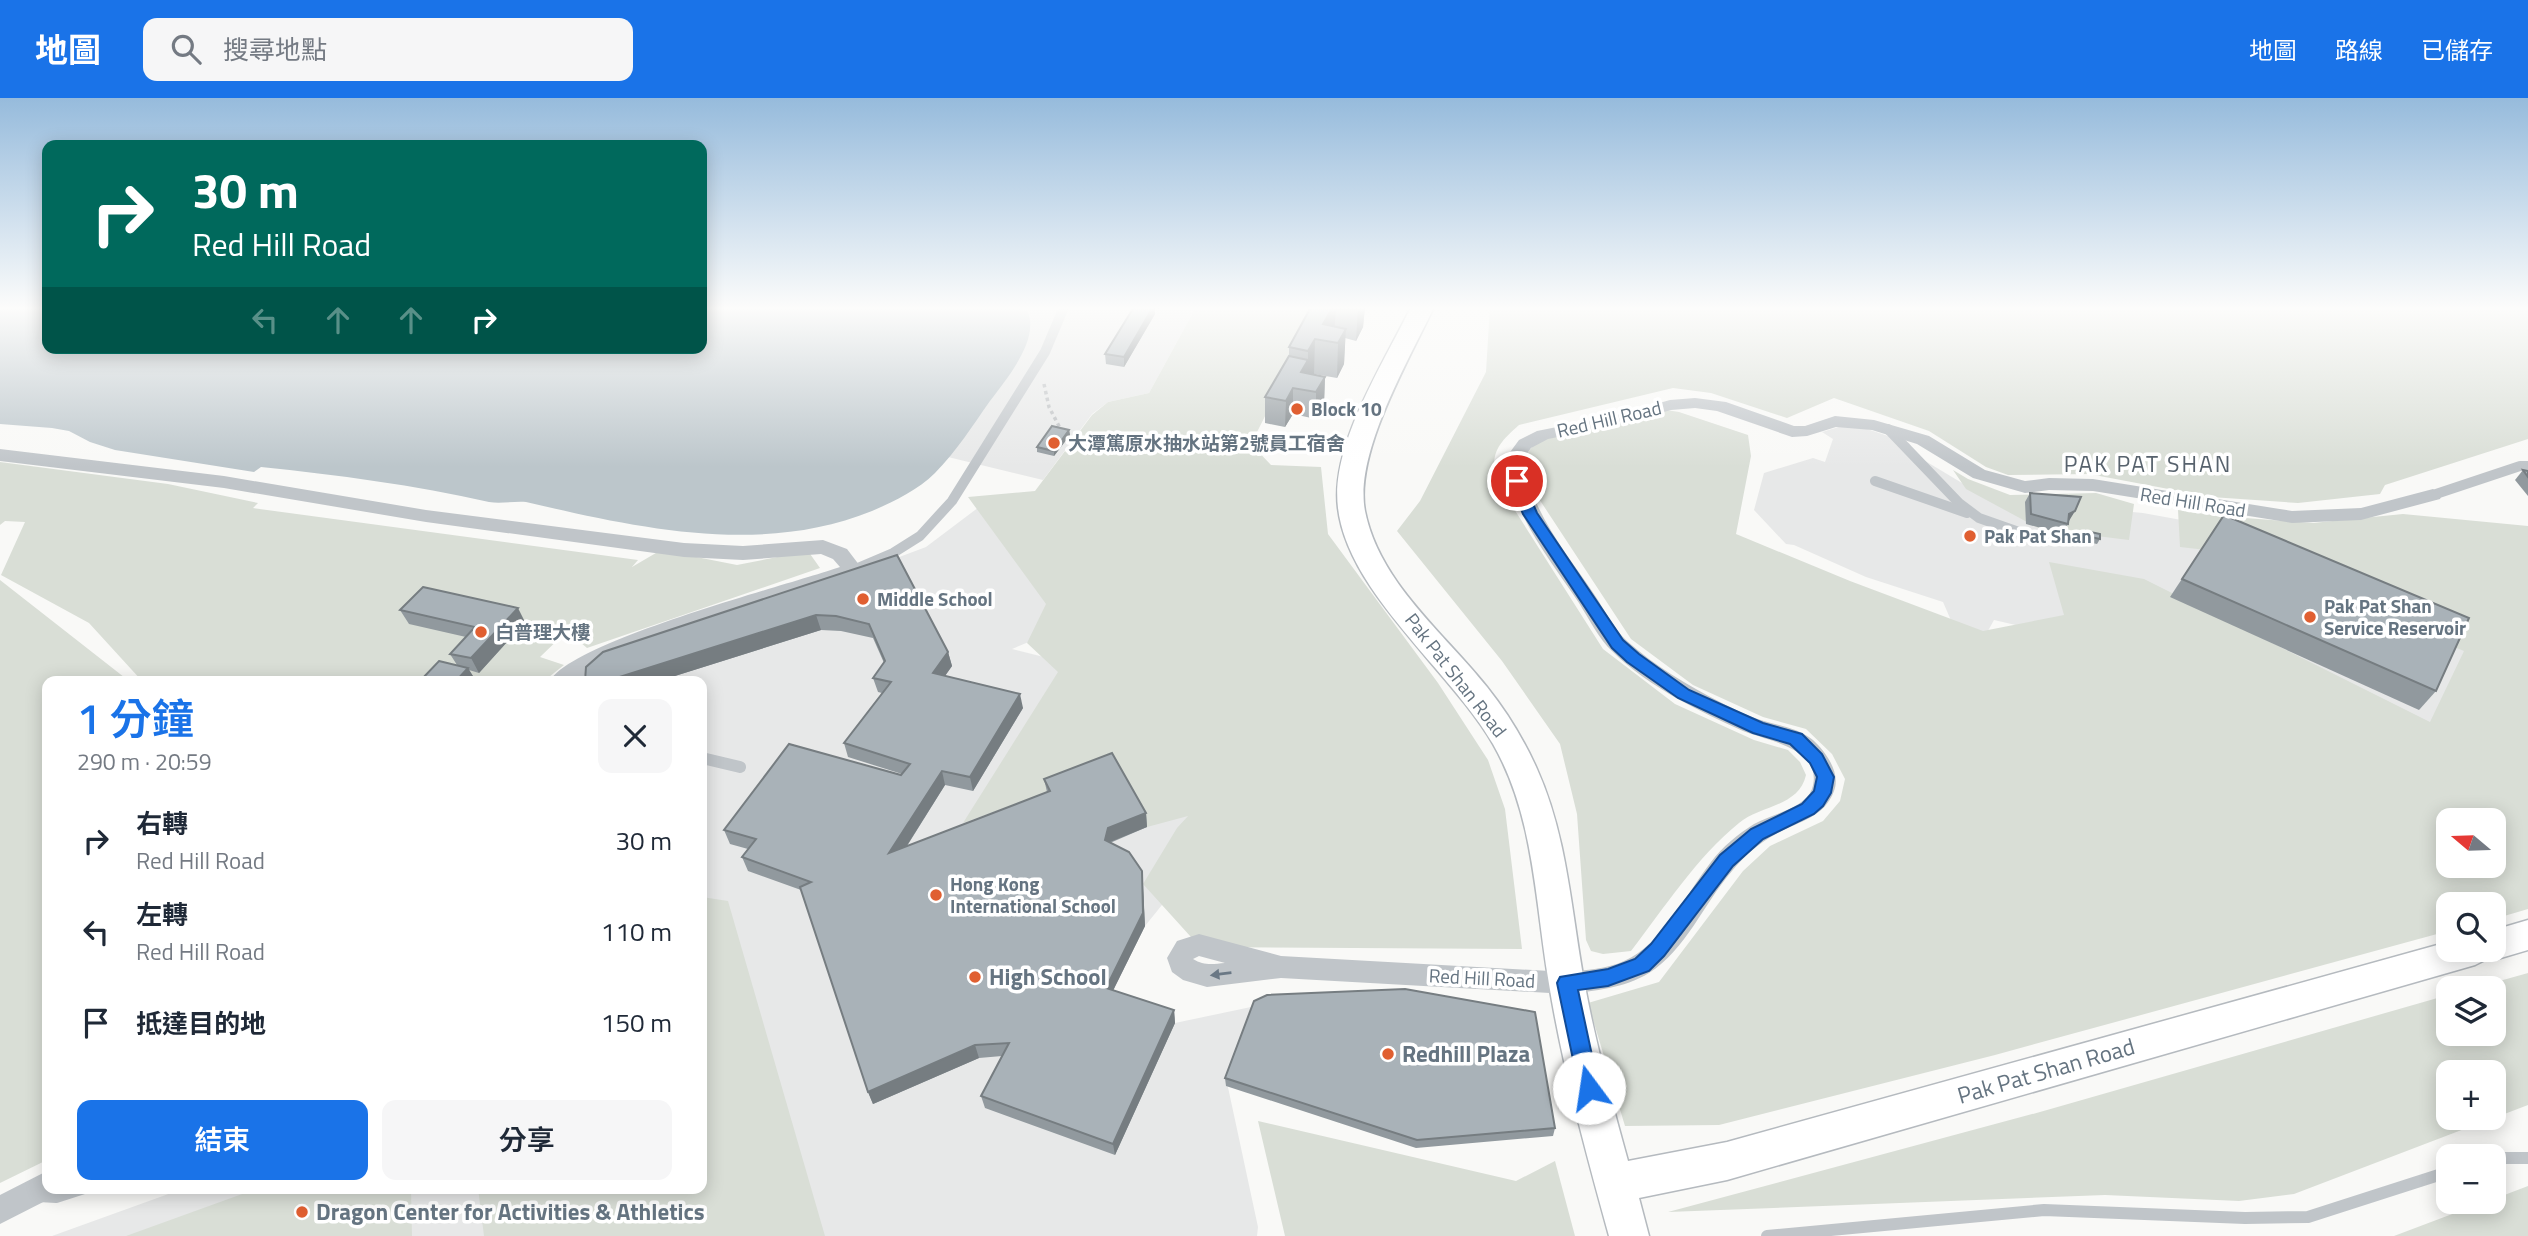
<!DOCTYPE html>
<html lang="zh-TW">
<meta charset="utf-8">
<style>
:root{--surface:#fff;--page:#f6f6f7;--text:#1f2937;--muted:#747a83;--accent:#1a73e8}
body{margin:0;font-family:"Titillium Web","Noto Sans TC",sans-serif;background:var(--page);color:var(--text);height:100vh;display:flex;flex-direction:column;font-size:26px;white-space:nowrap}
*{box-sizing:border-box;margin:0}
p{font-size:23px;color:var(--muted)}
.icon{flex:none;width:38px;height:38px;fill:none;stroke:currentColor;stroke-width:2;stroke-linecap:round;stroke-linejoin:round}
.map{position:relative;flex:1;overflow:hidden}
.sheet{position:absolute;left:42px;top:578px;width:665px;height:518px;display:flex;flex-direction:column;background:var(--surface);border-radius:14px;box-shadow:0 4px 18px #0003}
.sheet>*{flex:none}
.guide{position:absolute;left:42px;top:42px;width:665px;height:214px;border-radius:14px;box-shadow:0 4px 18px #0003;background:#00695c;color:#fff;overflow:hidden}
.needle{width:46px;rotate:289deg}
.controls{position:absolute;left:2436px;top:710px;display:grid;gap:14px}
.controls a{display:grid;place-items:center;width:70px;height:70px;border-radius:14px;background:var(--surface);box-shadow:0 4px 18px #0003;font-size:35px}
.pin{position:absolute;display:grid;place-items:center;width:60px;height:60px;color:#fff;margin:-30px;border:4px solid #fff;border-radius:50%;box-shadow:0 2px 7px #0007}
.me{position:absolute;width:77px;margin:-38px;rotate:346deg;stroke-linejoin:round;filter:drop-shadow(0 0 5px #0008)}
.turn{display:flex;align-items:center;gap:24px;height:147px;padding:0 35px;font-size:32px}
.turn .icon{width:91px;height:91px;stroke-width:2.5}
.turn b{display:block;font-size:49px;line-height:60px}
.lanes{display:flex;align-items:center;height:66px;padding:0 35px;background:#0003;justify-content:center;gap:35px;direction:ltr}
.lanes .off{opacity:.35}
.round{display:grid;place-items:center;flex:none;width:74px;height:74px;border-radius:14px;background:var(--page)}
.head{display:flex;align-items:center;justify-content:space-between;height:119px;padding:0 35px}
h1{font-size:42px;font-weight:600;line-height:52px;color:var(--accent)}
.button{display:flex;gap:14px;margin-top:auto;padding:14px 35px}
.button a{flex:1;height:80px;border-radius:14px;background:var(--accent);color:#fff;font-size:28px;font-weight:600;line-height:80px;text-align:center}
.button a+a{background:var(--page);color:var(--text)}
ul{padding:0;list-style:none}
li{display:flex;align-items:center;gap:21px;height:91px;padding:0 35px}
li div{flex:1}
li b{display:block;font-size:26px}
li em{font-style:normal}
header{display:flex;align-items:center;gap:42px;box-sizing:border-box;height:98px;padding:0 35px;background:var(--accent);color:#fff}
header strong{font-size:33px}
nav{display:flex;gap:38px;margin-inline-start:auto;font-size:24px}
.search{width:490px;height:63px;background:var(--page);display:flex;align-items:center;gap:18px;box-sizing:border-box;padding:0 24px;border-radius:14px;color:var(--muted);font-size:26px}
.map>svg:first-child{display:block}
.built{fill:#e7e8e8}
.green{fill:#d9ded6;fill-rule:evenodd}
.water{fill:#bcc6cb}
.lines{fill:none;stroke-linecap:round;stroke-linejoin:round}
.secondary-casing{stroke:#b5babf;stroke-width:3}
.path{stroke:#bbbec1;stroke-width:3.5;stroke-dasharray:3.5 3.5;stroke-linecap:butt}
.lane-far1{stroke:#c0c5c9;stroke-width:10}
.lane{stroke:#c0c5c9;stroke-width:12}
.street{fill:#c0c5c9;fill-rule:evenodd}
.secondary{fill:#fff;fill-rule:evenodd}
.wall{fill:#91999e}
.shaded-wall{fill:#767d81}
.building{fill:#a9b2b8;stroke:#767d81;stroke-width:2}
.oneway{fill:#6a7885}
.route{fill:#1a73e8;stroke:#114b97;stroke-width:2}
.poi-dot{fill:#e05f31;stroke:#fff;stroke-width:2.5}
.labels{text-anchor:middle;stroke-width:7;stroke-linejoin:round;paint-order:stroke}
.poi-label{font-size:19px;font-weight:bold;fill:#657481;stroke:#fff;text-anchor:start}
.street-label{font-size:19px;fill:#657481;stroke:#fff}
.quarter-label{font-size:23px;letter-spacing:2px;fill:#57626d;stroke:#fff}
.near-poi-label{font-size:23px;font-weight:bold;fill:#657481;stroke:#fff;text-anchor:start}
.near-street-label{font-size:23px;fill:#657481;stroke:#fff}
</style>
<header>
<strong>地圖</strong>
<div class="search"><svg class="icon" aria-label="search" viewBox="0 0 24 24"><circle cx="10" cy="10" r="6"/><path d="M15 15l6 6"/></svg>搜尋地點</div>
<nav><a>地圖</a><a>路線</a><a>已儲存</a></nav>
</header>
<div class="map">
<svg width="2528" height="1138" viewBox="0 0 2528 1138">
<rect width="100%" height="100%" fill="#f9f9f7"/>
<g class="built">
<polygon points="1018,209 1196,209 1149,295 1108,304 1092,316 1043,382 948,359 1005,282 1025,248 1028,214"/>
<polygon points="1842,328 1867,331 1909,345 1917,358 1967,388 2025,404 2143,415 2220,429 2466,506 2500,604 2431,651 2068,539 1994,522 1984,540 1953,527 1943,504 1866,479 1794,447 1786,446 1754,412 1764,375 1813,360 1825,364 1833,341 1822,334"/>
<polygon points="983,406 1074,525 1012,551 1100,573 1203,716 1195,766 1145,828 1108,902 1175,925 1251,909 1226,980 1258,1129 1257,1138 52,1138 185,1090 702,1090 702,583 569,583 926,449"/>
</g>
<g class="green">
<polygon points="1196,209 1320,209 1251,346 1271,367 1321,369 1328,436 1438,585 1488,662 1505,711 1522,851 1200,849 1143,786 1177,730 1188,718 1147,729 1047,695 963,725 1058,574 1027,545 1046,506 968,399 1035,393 1092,317 1108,304 1149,295"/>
<path d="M1490,209h1038v132l-143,46 -5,9 -82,9 -87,-6 -122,-23 -81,1 -22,-8 -57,-36 -95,-33 -47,20 -76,-25 -38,-5 -154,37c-20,18 -28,26 -24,54l108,170 72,55 79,36 34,10 12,12 6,13c-7,32 -46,30 -67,48 -43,35 -74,84 -108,128l-28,3 -12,-3 -5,-11 -9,-126 -17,-70 -58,-83 -105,-130 23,-30 66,-129z"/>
<path d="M1660,311l19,3 69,23 3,21 -15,78 114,47 133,50 81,-16 -15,-53 95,17 286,143 34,-71 -240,-99 -44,-5 -2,-37 41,6 94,7 90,-9 125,12v383l-34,10v-14h-46v26l-453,124 -276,70 -94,1 -37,-123 71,-21 84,-111 27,-25 53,-25 17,-20 5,-22 -13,-25 -26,-25 -43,-12 -70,-32 -62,-46 -107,-163c-2,-17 3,-25 15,-36zM2448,723h46v45h-46z"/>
<polygon points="0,364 168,386 258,405 253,410 638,462 632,469 661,452 737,467 808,453 820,470 587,550 567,533 540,559 564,567 544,583 142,583 89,525 1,477 25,424 5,423 0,427"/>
<polygon points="1953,372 1968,381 2010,397 2096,395 2134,406 2129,442 2040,431 1966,391"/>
<polygon points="0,482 129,583 47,583 47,1062 0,1085"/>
<polygon points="702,799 728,803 825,1138 484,1138 478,1090 702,1090"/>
<polygon points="2528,875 2528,1007 2494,1020 2494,975 2448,975 2448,1020 2493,1020 2294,1096 2239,1103 2105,1097 1668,1114 2040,1014 2448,897 2448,936 2494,936 2494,891 2471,891"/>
<polygon points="1258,1023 1516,1083 1555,1063 1575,1138 1285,1138"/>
<polygon points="2528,1088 2528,1138 2394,1138 2484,1104 2494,1104 2494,1101"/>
<polygon points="259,1090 411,1090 412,1138 126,1138"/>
</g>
<path class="water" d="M0,209h47v41h655v-41h316l10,5c11,29 -21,66 -38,89 -17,24 -34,51 -55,72 -17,17 -42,29 -63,38 -111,45 -234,17 -346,-9 -12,-1 -25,2 -37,0 -74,-17 -152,-27 -228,-35l-7,5 -139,-22 -25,-8 -21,-11 -17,-3 -52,-4z"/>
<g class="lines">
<defs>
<path id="secondary" d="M1411,209h23c-25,53 -80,146 -69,204 14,71 79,122 122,176 20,25 37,53 50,82 31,69 34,143 48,217 11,59 27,117 43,175l99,-19 721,-200v8h46v-20l34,-10v30l-34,10 -5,-2 -14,7 -748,215 -88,18 10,38h-40c-23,-83 -46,-167 -60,-252 -14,-81 -14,-167 -56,-240 -42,-73 -145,-151 -155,-236 -8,-63 46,-145 73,-201z"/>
</defs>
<use href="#secondary" class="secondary-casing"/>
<polyline class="path" points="1044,286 1049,309 1060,330"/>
<g class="lane-far1">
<polyline points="1888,331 1959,405 1979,420 2033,439"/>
<polyline points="1875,383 1967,415"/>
<polyline points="2433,397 2520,368 2528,368"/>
<polyline points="853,472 893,455 920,438 952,403 1045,254 1064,209"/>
</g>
<g class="lane">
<polyline points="702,660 740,669"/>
<polyline points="2494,1060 2528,1060"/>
<polyline points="39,1098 56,1099 84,1090"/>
<polyline points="1767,1138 2044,1112 2245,1120 2308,1119 2448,1074"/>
</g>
<g class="street">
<path d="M1695,300l31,4 68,24h11l30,-10 39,4 55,16 56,34 40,11 24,-3 44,1 199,32 69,-3 72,-19 9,6 -2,4 -79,21 -69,3 -199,-32 -44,-1 -24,3 -52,-15 -56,-34 -45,-14 -36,-3 -29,9 -15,1 -75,-26 -22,-3 -24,2 -52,15 -71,14 -17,9 -8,11c8,52 42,92 71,135 10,15 20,35 33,47 28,25 60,44 93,61 14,7 29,15 44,19 17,5 34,7 49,19 13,12 28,33 21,51 -10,27 -35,30 -58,43 -17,9 -32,22 -44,37 -28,32 -46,79 -83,102 -24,15 -55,18 -82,21l-286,-16 -74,9 -24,-7 -11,-8 -5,-14 10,-17 22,-7 82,22 286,16c19,-2 40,-3 57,-11 39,-17 62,-67 87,-99 11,-15 27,-28 43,-38 17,-10 50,-15 58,-35 13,-40 -47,-49 -69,-58 -23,-10 -45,-21 -67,-33 -22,-13 -45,-28 -64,-47 -13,-12 -23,-32 -33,-48 -30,-45 -67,-89 -74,-144l14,-19 18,-9 80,-16 53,-15zM1199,858l26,7c-12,1 -21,3 -32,-4z"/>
<path d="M0,351l224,27 202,34 258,33 59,3 80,-6 24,9 16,21 -3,5 -196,63 -50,21 -39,22h-25c22,-40 238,-96 290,-114l-7,-8 -12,-5 -78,6 -59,-3 -258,-35 -202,-34 -224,-27z"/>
<polygon points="47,1073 47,1090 60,1090 57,1097 0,1126 0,1097"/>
</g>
<use href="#secondary" class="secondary"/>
</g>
<g class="wall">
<polygon points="1134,209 1160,209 1159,211 1155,211 1155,216 1124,269 1106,266 1105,256"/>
<polygon points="1311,209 1365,209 1363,229 1356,243 1345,240 1344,266 1337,280 1314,276 1313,277 1325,279 1324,305 1316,321 1293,316 1285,329 1265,325 1265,299 1289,258 1289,249"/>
<polygon points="1069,332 1070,337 1054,358 1037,354 1037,349"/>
<polygon points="2523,372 2528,373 2528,398 2515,382"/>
<polygon points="2030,395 2075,413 2068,423 2068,426 2063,436 2026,426 2025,404"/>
<polygon points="2224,417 2436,593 2419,612 2170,499"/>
<polygon points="2086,433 2100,441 2097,446 2083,443 2083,437"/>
<polygon points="897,457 948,554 952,568 945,578 1023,610 973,693 945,687 907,748 1047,694 1044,681 1146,715 1147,729 1110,745 1143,786 1145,828 1113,892 1174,912 1175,925 1115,1057 985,1010 981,998 1002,958 979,960 873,1006 868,994 801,792 748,773 742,759 748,751 730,746 724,732 902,676 848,659 844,645 882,595 878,594 873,580 884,565 873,540 841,533 821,532 659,583 585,583"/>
<polygon points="400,512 525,524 479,575 469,572 476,583 420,583 457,567 450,556 466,539 409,526"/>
<polygon points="1225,980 1555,1030 1553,1038 1416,1050 1226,988"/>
</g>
<g class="shaded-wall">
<polygon points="1153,209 1155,209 1155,216 1124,269 1124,259"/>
<polygon points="1333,209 1336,209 1334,238 1323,226"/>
<polygon points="1358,209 1365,209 1363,229 1356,243"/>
<polygon points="1346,231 1344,266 1337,280 1338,245"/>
<polygon points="1315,241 1314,276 1305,292 1301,274 1308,262 1308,253"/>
<polygon points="1325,279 1324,305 1316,321 1316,294"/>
<polygon points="1293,290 1293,316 1285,329 1286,303"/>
<polygon points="1069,332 1070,337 1054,358 1054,353"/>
<polygon points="2075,413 2069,423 2063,426 2069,416"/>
<polygon points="518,510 525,524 479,575 471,560"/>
<polygon points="816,517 821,532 659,583 607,583"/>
<polygon points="948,554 952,568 937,589 933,575"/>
<polygon points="468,570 476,583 456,583"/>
<polygon points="1020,596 1023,610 973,693 970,679"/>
<polygon points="942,673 945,687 894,768 889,755"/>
<polygon points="1146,715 1147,729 1110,744 1107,756 1105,742 1108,730"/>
<polygon points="1142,773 1145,828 1108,903 1106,890"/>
<polygon points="1174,912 1175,925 1115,1057 1113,1046"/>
<polygon points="975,947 979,960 873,1006 868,994"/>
</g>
<g class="building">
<polygon points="1134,209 1153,209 1124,259 1105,256"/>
<polygon points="1311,209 1333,209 1323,226 1346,231 1338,245 1315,241 1308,253 1289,249"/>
<polygon points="1289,258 1308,262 1301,274 1325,279 1316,294 1293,290 1286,303 1265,299"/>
<polygon points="1052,328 1069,332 1054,353 1037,349"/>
<polygon points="2523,372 2528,373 2528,379"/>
<polygon points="2030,395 2081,399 2075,413 2069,416 2068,426 2031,416"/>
<polygon points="2224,417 2469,520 2436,593 2182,481"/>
<polygon points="2086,433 2100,436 2100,441 2086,438"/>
<polygon points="897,457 948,554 933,575 1020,596 970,679 942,673 889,755 1050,693 1044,681 1112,655 1146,715 1108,730 1105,742 1129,754 1142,773 1143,815 1106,890 1174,912 1113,1046 981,998 1009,945 975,947 868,994 800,789 811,784 742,759 756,741 724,732 789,646 901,677 910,666 844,645 891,584 873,580 885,563 869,526 836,518 816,517 607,583 585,583 586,569 603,554"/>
<polygon points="423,489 518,510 471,560 450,556 475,529 400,512"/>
<polygon points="439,563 468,570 456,583 420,583"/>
<polygon points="1405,891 1535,914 1555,1030 1417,1042 1225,980 1254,903 1267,897"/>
</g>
<defs><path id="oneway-solid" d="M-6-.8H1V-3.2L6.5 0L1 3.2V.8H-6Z" transform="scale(1.75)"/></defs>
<use class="oneway" href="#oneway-solid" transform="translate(1221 876) rotate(173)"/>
<linearGradient id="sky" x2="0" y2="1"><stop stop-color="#96bbdc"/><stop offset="0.57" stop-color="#fcfcfb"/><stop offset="1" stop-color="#fcfcfb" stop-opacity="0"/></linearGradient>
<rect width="2528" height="369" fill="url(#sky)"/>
<polygon class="route" points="1517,379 1522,380 1537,415 1623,542 1639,556 1689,592 1763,625 1802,636 1822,656 1834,679 1831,695 1823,708 1814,716 1763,741 1733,768 1664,858 1649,873 1608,888 1578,892 1599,990 1596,997 1589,1000 1582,997 1579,990 1557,885 1560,879 1608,871 1635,861 1651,846 1720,757 1751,731 1802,706 1814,693 1817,679 1810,665 1790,646 1753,635 1678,600 1627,564 1612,550 1523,416 1510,383"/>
<g class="poi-dot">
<circle cx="1297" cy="311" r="7"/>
<circle cx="1054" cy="345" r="7"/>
<circle cx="1970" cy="438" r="7"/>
<circle cx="863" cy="501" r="7"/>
<circle cx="2310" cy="519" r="7"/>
<circle cx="481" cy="534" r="7"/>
<circle cx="936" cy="797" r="7"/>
<circle cx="975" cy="879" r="7"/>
<circle cx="1388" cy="956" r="7"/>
<circle cx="302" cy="1114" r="7"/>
</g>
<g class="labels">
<g class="poi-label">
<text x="1311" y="318">Block 10</text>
<text x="1068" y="352">大潭篤原水抽水站第2號員工宿舍</text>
<text x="1984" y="445">Pak Pat Shan</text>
<text x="877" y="508">Middle School</text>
<text x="2324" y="515">Pak Pat Shan<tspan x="2324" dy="22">Service Reservoir</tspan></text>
<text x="495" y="541">白普理大樓</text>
<text x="950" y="793">Hong Kong<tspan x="950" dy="22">International School</tspan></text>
</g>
<g class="street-label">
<text transform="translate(1609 321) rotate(-13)" y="7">Red Hill Road</text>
<text transform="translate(2193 404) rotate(9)" y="7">Red Hill Road</text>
<text transform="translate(1456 577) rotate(52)" y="7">Pak Pat Shan Road</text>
<text transform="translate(1482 880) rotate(3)" y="7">Red Hill Road</text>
</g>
<g class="quarter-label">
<text x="2148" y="374">PAK PAT SHAN</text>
</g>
<g class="near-poi-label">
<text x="989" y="887">High School</text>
<text x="1402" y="964">Redhill Plaza</text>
<text x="316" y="1122">Dragon Center for Activities &amp; Athletics</text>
</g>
<g class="near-street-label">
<text transform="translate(2046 973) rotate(-16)" y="8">Pak Pat Shan Road</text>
</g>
</g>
</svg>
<div class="controls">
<a><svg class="needle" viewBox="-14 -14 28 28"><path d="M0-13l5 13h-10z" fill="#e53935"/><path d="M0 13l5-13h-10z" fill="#747a83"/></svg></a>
<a><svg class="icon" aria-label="search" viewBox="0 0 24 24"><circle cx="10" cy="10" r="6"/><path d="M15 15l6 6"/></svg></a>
<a><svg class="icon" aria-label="layers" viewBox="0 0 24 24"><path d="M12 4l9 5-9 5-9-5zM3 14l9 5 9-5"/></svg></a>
<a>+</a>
<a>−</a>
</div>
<div class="pin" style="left:1517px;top:383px;background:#d93025"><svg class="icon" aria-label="arrive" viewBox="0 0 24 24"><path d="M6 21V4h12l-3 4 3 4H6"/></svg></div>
<svg class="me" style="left:1589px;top:990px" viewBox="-20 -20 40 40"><circle r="19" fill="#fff"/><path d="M0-13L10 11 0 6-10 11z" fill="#1a73e8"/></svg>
<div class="guide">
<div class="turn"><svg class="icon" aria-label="right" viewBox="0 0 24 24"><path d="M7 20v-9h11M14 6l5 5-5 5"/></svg><div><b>30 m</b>Red Hill Road</div></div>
<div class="lanes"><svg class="icon off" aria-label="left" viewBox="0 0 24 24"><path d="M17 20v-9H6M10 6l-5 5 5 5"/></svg><svg class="icon off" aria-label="ahead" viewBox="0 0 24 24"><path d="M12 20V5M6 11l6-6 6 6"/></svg><svg class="icon off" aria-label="ahead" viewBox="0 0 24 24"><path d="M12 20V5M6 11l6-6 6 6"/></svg><svg class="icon" aria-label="right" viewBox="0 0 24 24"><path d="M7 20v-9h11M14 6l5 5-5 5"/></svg></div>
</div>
<section class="sheet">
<div class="head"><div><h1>1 分鐘</h1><p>290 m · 20:59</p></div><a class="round"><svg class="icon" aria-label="close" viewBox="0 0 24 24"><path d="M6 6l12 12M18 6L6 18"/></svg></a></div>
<ul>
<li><svg class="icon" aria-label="right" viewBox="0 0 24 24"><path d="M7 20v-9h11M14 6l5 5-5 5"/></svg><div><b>右轉</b><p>Red Hill Road</p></div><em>30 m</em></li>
<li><svg class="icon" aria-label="left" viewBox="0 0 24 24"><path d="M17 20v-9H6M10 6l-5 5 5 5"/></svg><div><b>左轉</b><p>Red Hill Road</p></div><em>110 m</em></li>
<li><svg class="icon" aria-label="arrive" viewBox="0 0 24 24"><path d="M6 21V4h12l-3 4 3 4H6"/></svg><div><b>抵達目的地</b></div><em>150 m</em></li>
</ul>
<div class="button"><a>結束</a><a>分享</a></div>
</section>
</div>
